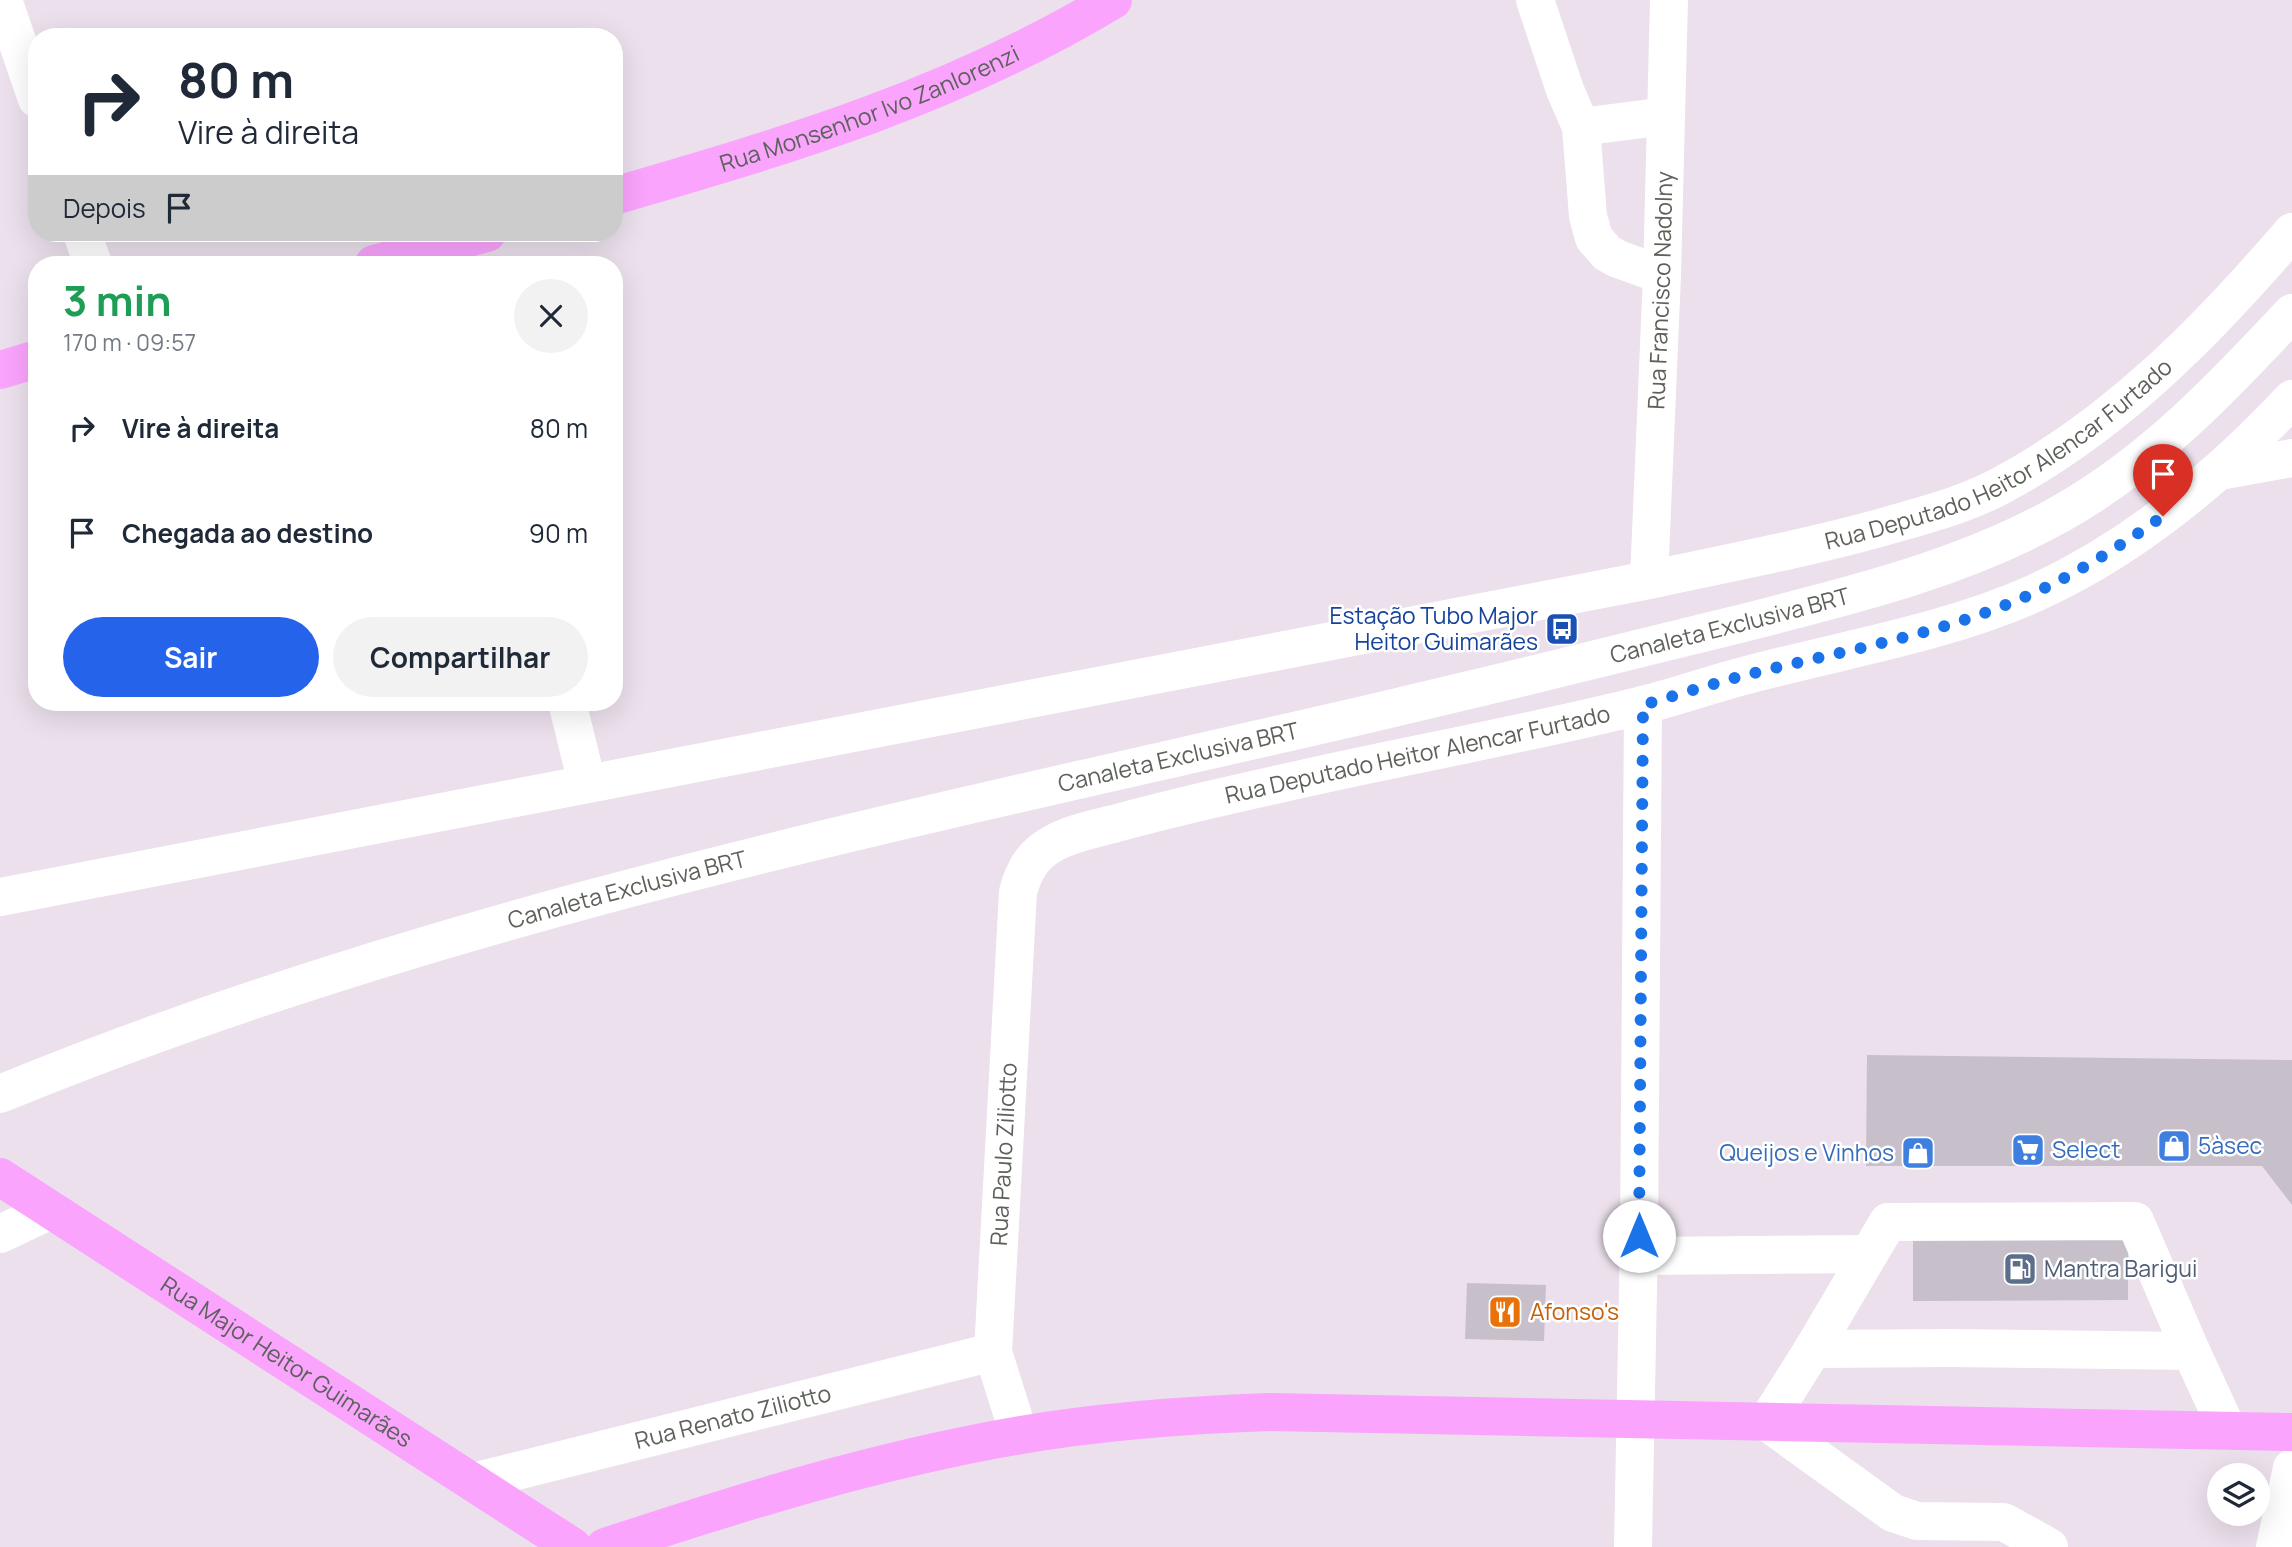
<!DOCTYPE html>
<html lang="pt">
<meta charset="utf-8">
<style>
:root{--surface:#fff;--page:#f2f2f3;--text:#1f2937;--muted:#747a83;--accent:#2563eb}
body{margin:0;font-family:Manrope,sans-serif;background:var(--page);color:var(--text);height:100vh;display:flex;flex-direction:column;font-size:26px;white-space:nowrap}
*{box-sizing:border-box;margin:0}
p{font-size:23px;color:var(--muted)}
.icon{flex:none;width:38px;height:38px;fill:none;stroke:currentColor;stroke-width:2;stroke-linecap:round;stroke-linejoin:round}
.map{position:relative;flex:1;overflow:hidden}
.panel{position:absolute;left:28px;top:256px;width:595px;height:455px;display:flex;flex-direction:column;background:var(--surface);border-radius:28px;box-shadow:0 7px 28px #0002}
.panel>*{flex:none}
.banner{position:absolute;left:28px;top:28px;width:595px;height:214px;border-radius:28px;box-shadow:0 7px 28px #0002;background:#fff;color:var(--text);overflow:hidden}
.controls{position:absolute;left:2207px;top:1463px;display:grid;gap:14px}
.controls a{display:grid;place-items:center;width:63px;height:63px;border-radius:50%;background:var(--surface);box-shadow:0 7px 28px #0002;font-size:35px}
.pin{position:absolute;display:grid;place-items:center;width:60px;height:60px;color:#fff;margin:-72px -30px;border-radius:50% 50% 50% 0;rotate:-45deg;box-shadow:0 0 7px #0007}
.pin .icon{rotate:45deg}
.me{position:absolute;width:77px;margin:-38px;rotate:0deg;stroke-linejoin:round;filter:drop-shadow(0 0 5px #0008)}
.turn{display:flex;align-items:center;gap:24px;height:147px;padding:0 35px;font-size:32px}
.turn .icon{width:91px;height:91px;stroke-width:2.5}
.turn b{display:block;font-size:49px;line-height:60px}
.then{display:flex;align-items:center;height:66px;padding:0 35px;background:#0003;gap:14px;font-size:26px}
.round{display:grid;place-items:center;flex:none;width:74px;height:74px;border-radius:37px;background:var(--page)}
.head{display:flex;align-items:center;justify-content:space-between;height:119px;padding:0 35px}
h1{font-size:42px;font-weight:700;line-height:52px;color:#1e9e55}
.button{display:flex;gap:14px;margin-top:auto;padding:14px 35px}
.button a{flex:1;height:80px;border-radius:42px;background:var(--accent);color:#fff;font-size:28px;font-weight:700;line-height:80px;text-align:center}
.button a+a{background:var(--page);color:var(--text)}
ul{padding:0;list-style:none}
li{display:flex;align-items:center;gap:21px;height:105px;padding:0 35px}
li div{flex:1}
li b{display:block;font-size:26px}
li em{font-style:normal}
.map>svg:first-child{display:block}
.building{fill:#c7bfc9}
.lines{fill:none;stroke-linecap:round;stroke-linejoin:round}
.minor{stroke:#fff;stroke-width:38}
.major{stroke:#faa4fd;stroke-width:38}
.route{stroke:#1a73e8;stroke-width:12;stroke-dasharray:0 21.6}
.labels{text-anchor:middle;stroke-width:5;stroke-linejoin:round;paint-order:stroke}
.street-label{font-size:23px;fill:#5c6159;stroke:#fff}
.transit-label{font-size:23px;fill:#164399;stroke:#fff;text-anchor:end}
.shop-label{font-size:23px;fill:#366cbe;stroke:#fff;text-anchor:start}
.service-label{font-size:23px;fill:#4e5e75;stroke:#fff;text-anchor:start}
.food-label{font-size:23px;fill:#c56008;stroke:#fff;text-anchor:start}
</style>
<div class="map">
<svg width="2292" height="1547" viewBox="0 0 2292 1547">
<rect width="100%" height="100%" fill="#ebe0ec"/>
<g class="building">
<polygon points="1867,1055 2292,1060 2292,1205 2262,1166 1866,1166"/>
<polygon points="2128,1238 2128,1300 1913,1301 1913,1239"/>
<polygon points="1467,1283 1546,1285 1544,1341 1465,1339"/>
</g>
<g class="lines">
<g class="minor">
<polyline points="3,0 37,99"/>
<polyline points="1535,0 1565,90 1581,127 1588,216 1594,238 1607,253 1618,259 1662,275"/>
<polyline points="1581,127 1666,116"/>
<polyline points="82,233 93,264"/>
<polyline points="2219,471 2292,458"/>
<path id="s1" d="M1649,580l13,-305 7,-275"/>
<polyline points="567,702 587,783"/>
<path id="s2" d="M0,897l1649,-317c82,-18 166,-33 248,-57 35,-10 72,-20 105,-38 114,-61 206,-155 290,-253"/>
<path id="s3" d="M0,1094c438,-180 904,-273 1364,-379 124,-29 247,-59 371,-90 110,-28 225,-55 325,-111 91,-51 162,-126 232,-201"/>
<polyline points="0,1234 51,1210"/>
<polyline points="1639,1256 1869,1254"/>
<polyline points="1813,1349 1888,1222 2135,1221 2191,1351"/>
<path id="s4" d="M1019,1435l-26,-83 25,-460c6,-22 15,-38 36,-49 20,-11 45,-15 67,-21 61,-17 123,-30 185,-44 112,-25 225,-45 337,-73 36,-9 72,-22 108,-31 95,-25 194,-41 284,-81 99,-45 183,-115 257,-194"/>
<path id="s5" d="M473,1482l520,-130"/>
<polyline points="1633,1547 1639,1236 1643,705"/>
<polyline points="2049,1547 2004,1522 1917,1521 1893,1513 1767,1422 1813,1349 1950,1348 2191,1351 2228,1431"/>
<polyline points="2275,1547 2292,1468"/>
</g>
<g class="major">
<path id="s6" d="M614,196c176,-51 340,-100 499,-196"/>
<polyline points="374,264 487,233"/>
<polyline points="0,370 37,359"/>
<path id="s7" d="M0,1177l573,370"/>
<path d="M605,1547c136,-45 275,-88 416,-112 82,-14 165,-20 248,-23l1023,20"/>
</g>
</g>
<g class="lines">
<path class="route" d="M1639,1236l4,-531c35,-10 71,-22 107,-31 96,-24 195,-40 286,-82 45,-21 86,-47 127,-76"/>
</g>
<defs>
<symbol id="bus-square" viewBox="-11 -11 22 22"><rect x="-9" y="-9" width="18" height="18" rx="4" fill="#1a4fb4" stroke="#fff"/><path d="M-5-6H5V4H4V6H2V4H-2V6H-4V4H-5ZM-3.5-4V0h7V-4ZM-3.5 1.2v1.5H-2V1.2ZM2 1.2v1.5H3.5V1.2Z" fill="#fff"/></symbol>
<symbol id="shop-square" viewBox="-11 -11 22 22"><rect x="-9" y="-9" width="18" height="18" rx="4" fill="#3f7fe0" stroke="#fff"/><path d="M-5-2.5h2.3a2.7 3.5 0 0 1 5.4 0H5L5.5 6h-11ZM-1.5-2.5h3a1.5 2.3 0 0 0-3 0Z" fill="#fff"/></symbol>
<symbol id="supermarket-square" viewBox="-11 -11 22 22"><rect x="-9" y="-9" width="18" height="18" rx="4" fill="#3f7fe0" stroke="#fff"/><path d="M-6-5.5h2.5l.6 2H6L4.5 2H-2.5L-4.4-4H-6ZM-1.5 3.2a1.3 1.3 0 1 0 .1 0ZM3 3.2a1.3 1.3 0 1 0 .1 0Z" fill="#fff"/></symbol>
<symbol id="fuel-square" viewBox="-11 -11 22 22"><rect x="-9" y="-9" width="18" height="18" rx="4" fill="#5c6f8a" stroke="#fff"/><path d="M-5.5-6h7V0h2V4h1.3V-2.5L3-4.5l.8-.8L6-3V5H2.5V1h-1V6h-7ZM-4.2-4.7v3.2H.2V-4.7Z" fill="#fff"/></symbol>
<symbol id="restaurant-square" viewBox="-11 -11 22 22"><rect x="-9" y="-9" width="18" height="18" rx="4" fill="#e8710a" stroke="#fff"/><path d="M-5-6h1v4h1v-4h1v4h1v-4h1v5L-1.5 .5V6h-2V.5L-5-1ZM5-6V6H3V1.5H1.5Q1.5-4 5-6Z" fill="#fff"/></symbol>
</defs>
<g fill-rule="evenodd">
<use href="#bus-square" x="1543" y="610" width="38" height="38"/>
<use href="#shop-square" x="2155" y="1127" width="38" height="38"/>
<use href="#supermarket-square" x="2009" y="1131" width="38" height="38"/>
<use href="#shop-square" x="1899" y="1134" width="38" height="38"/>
<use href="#fuel-square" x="2001" y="1250" width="38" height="38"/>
<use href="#restaurant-square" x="1486" y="1293" width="38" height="38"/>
</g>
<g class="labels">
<g class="street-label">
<text dy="8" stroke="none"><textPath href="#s6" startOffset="270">Rua Monsenhor Ivo Zanlorenzi</textPath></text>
<text dy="8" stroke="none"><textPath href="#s1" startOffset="290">Rua Francisco Nadolny</textPath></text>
<text dy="8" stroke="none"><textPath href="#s2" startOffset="2056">Rua Deputado Heitor Alencar Furtado</textPath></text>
<text dy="8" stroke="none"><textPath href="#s3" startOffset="1794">Canaleta Exclusiva BRT</textPath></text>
<text dy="8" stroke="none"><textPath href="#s4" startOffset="985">Rua Deputado Heitor Alencar Furtado</textPath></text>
<text dy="8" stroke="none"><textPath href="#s3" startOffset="1227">Canaleta Exclusiva BRT</textPath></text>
<text dy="8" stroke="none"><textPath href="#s3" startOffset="660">Canaleta Exclusiva BRT</textPath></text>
<text dy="8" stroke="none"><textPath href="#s4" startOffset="285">Rua Paulo Ziliotto</textPath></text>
<text dy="8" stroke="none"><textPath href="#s7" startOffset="341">Rua Major Heitor Guimarães</textPath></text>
<text dy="8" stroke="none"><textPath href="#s5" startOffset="268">Rua Renato Ziliotto</textPath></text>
</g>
<g class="transit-label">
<text x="1538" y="624">Estação Tubo Major<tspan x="1538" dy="26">Heitor Guimarães</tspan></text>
</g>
<g class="shop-label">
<text x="2198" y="1154">5àsec</text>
<text x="2052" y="1158">Select</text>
<text x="1894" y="1161" text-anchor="end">Queijos e Vinhos</text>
</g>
<g class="service-label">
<text x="2044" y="1277">Mantra Barigui</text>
</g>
<g class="food-label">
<text x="1530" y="1320">Afonso's</text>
</g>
</g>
</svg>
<div class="controls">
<a><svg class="icon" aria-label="layers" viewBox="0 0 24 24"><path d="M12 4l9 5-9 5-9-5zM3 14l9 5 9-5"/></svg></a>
</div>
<div class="pin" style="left:2163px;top:516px;background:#d93025"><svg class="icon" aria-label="arrive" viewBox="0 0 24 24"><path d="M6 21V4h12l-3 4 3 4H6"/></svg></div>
<svg class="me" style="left:1639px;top:1236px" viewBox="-20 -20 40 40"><circle r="19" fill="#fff"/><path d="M0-13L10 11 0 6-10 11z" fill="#1a73e8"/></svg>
<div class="banner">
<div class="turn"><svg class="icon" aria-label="right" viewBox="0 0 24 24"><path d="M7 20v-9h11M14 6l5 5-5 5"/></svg><div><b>80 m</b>Vire à direita</div></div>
<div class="then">Depois<svg class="icon" aria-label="arrive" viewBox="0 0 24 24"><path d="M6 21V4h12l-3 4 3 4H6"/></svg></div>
</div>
<section class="panel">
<div class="head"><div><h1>3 min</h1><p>170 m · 09:57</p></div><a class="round"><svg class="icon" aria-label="close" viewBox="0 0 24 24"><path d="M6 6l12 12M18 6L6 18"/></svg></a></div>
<ul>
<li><svg class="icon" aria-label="right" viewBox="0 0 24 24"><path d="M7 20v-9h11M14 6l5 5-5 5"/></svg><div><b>Vire à direita</b></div><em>80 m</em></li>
<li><svg class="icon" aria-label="arrive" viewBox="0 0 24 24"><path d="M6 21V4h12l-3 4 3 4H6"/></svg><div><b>Chegada ao destino</b></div><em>90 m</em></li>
</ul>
<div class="button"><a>Sair</a><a>Compartilhar</a></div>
</section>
</div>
